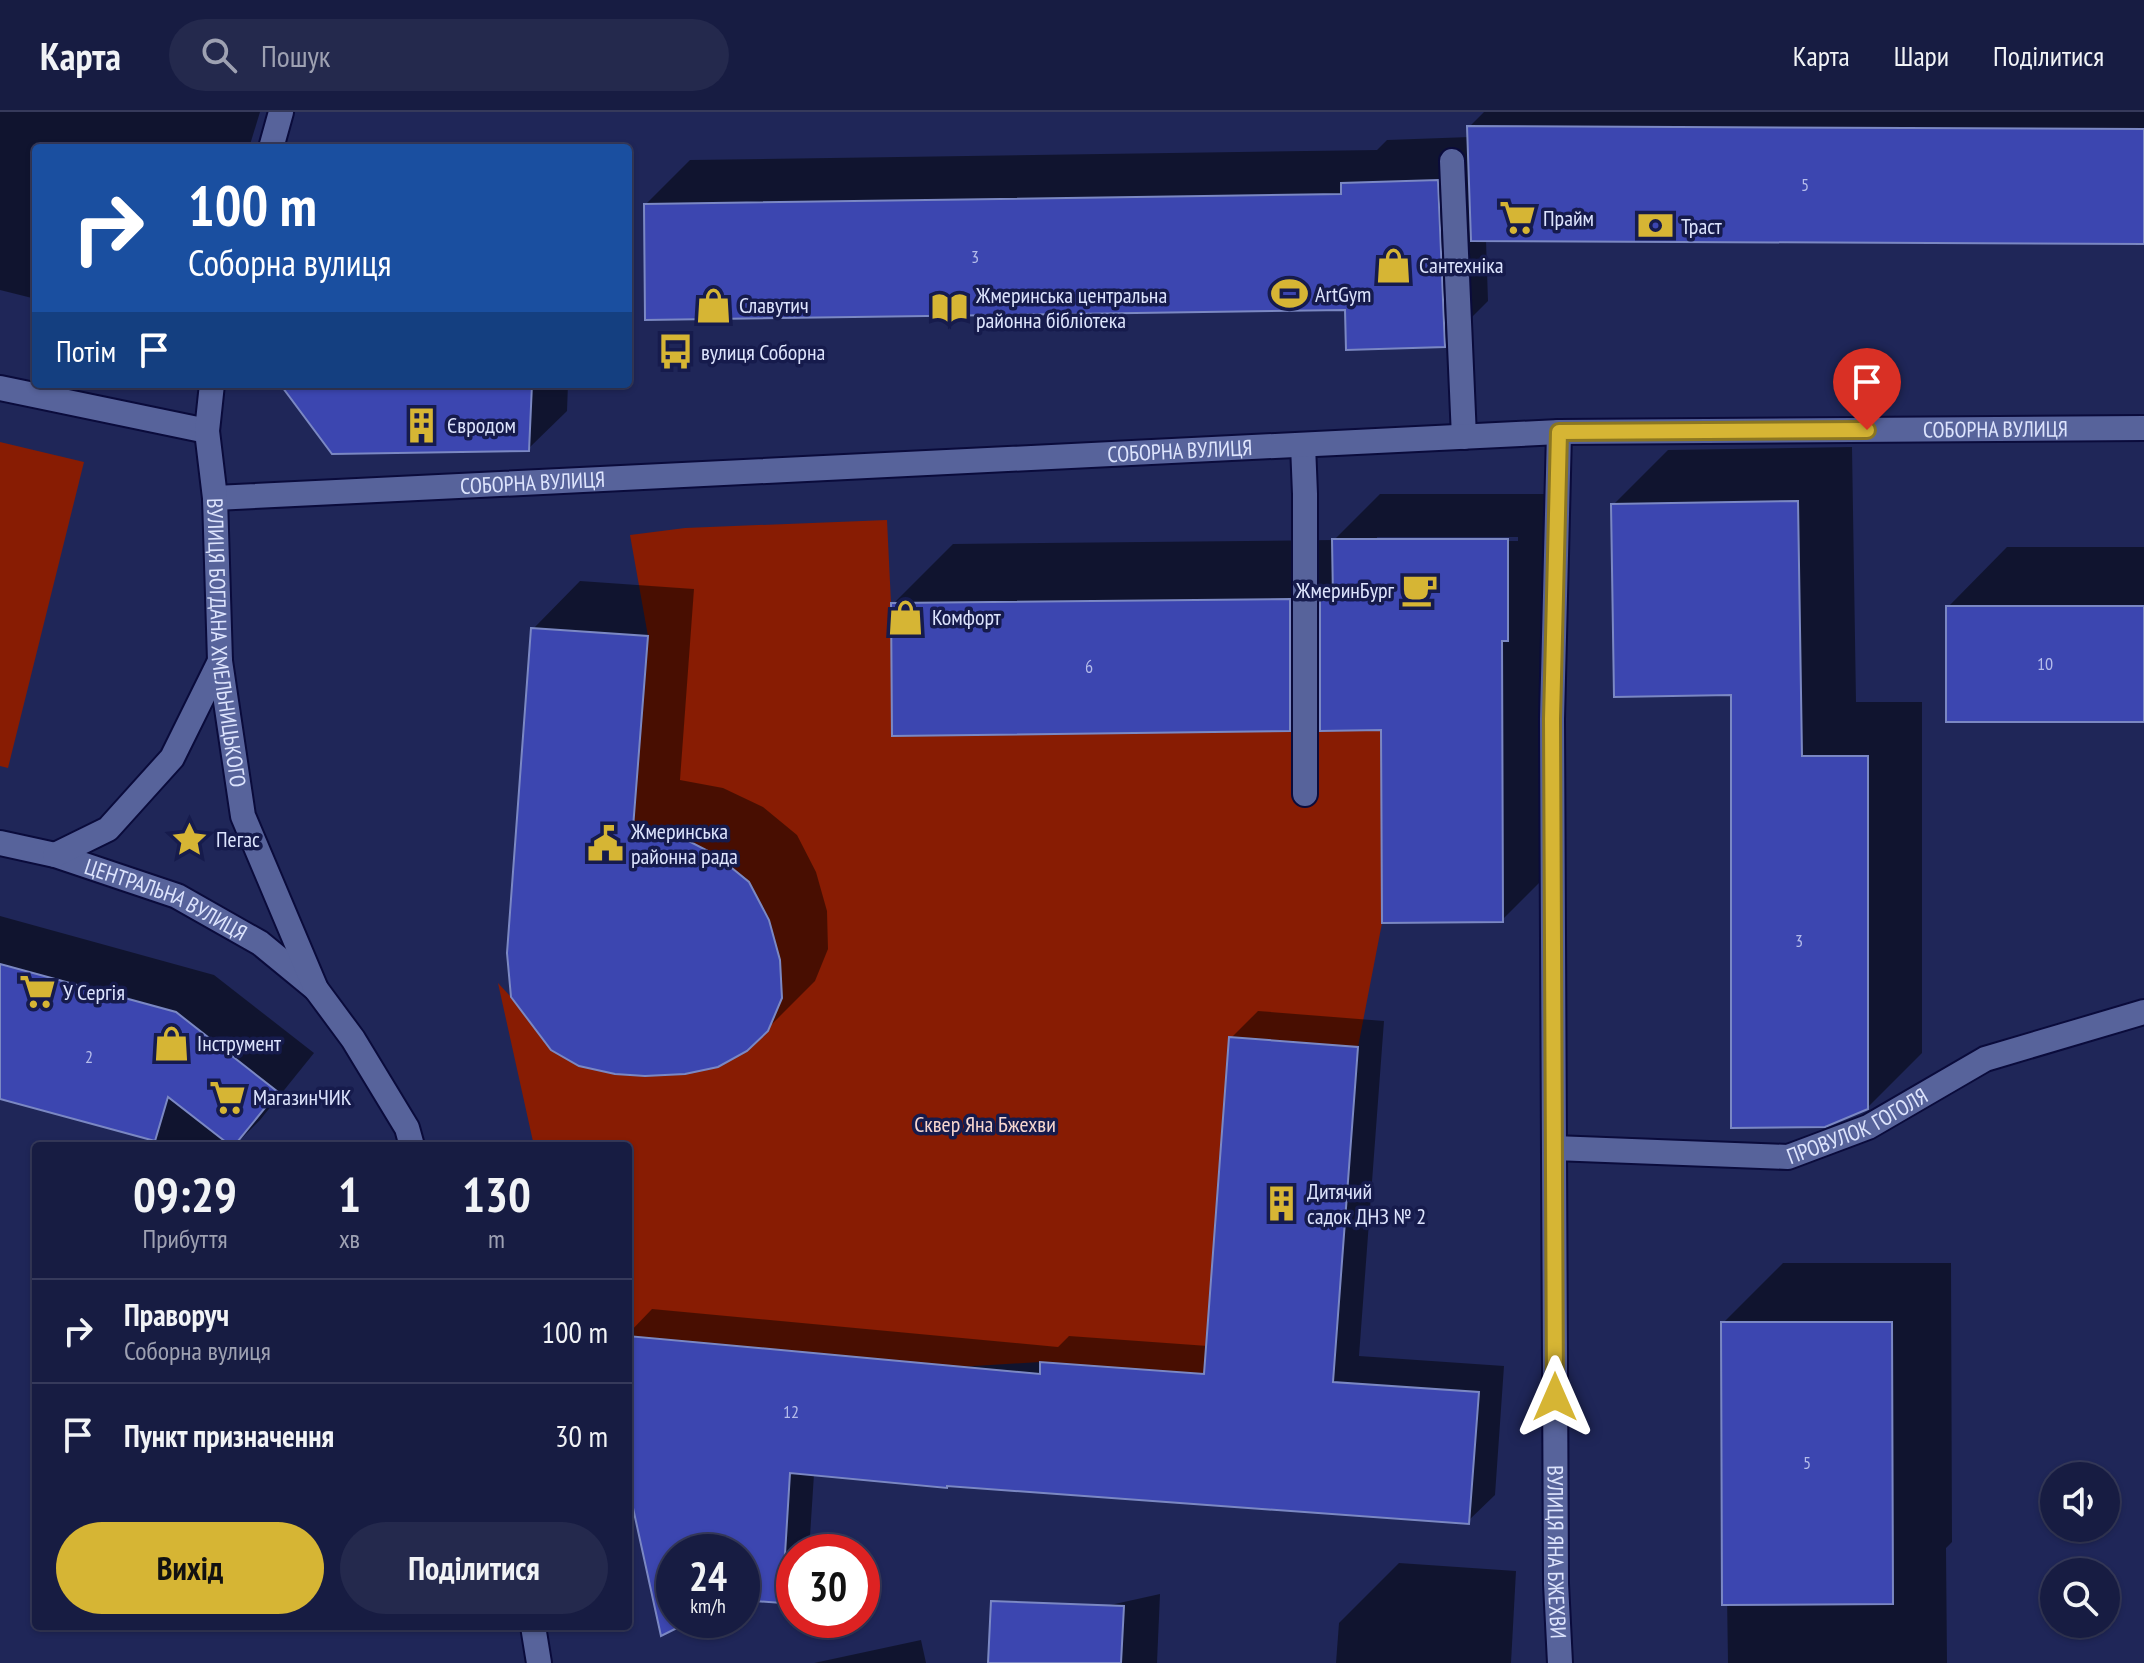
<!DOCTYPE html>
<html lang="uk">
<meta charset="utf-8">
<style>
:root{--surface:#171c42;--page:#24294d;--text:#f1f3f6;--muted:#9ea1b2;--line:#363a5b;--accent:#d6b534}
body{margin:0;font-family:"PT Sans Narrow",sans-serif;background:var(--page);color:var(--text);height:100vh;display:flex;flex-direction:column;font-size:30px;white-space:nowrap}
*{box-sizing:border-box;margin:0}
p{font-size:26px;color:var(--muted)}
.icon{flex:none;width:44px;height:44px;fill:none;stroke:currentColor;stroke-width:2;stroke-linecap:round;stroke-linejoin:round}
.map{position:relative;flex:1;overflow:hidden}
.panel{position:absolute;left:32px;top:1030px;width:600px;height:488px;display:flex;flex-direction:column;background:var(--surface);border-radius:8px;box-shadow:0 2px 6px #0004,0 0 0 2px var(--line)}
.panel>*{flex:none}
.guide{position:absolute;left:32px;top:32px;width:600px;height:244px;border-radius:8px;box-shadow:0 2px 6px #0004,0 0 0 2px var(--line);background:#1a4fa0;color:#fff;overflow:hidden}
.fabs{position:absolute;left:2040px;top:1350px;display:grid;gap:16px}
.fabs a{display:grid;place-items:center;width:80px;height:80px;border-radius:50%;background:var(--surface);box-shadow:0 2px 6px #0004,0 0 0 2px var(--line);font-size:40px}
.speed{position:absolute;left:656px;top:1422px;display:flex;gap:16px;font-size:40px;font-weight:700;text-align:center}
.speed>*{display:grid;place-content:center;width:104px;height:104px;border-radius:50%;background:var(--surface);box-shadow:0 2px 6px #0004,0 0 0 2px var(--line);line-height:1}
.speed small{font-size:20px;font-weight:400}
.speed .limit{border:12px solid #d22;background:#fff;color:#111}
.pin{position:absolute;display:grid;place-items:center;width:68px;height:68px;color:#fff;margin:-82px -34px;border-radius:50% 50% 50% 0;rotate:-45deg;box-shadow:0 0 8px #0007}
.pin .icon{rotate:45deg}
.me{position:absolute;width:88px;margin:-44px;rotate:0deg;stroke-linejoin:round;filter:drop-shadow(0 0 6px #0008)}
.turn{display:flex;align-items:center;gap:28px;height:168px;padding:0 24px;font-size:36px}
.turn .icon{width:104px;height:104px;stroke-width:2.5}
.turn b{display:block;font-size:56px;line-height:68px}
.then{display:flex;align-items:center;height:76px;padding:0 24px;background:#0003;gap:16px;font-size:30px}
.eta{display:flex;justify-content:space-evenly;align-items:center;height:136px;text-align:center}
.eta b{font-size:48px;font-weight:800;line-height:56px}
.cta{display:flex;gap:16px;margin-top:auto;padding:16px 24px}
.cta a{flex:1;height:92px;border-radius:48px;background:var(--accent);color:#111;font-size:32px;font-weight:800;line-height:92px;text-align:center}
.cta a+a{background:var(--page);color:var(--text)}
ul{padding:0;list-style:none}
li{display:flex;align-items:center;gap:24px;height:104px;padding:0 24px;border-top:2px solid var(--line)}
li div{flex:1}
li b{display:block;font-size:30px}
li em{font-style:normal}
header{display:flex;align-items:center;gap:48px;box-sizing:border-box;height:112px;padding:0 40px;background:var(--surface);border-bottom:2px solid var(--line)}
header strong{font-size:38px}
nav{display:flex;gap:44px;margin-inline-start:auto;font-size:28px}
.search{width:560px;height:72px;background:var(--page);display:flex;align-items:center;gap:20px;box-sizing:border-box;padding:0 28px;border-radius:44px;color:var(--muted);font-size:30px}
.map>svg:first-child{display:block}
.green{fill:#881c03}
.shadow{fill:#0007;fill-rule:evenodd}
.building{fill:#3c46b0;stroke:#7b88c3;stroke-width:2}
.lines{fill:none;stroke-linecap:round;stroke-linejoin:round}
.lane-casing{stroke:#0a0b3b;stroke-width:28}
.street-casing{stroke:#0a0b3b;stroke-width:28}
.secondary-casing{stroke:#0a0b3b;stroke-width:28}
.lane{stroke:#57639b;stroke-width:24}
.street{stroke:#57639b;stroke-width:24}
.secondary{stroke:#57639b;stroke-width:24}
.route-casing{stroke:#8b7622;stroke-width:20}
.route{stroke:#d6b534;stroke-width:14}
.labels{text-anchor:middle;stroke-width:7;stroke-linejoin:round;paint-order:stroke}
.number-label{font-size:18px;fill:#b5bcea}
.poi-label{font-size:22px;fill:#dde4fd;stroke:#161b4c;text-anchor:start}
.street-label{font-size:22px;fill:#dde4fd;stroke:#161b4c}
.park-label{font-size:22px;fill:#f8d7cf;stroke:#161b4c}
</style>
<header>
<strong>Карта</strong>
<div class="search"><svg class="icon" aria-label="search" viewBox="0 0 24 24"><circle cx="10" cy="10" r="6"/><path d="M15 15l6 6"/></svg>Пошук</div>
<nav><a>Карта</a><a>Шари</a><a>Поділитися</a></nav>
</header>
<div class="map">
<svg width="2144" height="1551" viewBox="0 0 2144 1551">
<rect width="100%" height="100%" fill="#1f2658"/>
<g class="green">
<polygon points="0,330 84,350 8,656 0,654"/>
<polygon points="887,408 891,491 892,624 1288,619 1381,616 1382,811 1358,935 1229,926 1204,1262 1040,1250 958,1255 628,1224 628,1034 534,1034 498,871 511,885 551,938 579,954 685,962 719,955 747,939 768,919 781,886 780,848 769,808 749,770 716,743 675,722 633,716 648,524 630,423 685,416"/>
</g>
<g class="shadow">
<polygon points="0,0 260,0 249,36 36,36 36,187 0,178"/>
<polygon points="1484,0 2144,0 2144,130 1486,128 1488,189 1444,233 1347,196 646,92 690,48 1377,38 1387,28 1470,25 1469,15"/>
<polygon points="282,272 568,272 567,299 528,337"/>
<polygon points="1852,335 1856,590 1922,590 1922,941 1867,996 1733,581 1613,393 1668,338"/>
<path d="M1380,382h173l-6,381 -45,45 -119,-192 -61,-32 -33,33 -396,-125 60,-60 381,-4zM1377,425h141v4h-141z"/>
<polygon points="2007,435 2144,435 2144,608 1948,495"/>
<polygon points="580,469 694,477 680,668 723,676 763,695 797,723 816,760 827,799 828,837 815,869 767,917 645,962 533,517"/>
<polygon points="0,804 214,863 314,941 260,1008 234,1034 179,1034 0,985"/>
<polygon points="1258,899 1384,909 1359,1244 1504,1254 1495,1383 1468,1409 814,1362 809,1440 794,1440 794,1475 781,1488 742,1486 742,1440 674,1440 674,1508 688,1508 662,1521 628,1364 628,1222 652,1197 1058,1235 1069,1224 1208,1234 1231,926"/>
<polygon points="380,1028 381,1034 354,1034"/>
<polygon points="1783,1151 1951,1151 1952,1430 1946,1436 1947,1551 1728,1551 1723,1211"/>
<polygon points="1399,1451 1516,1459 1511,1551 1336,1551 1339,1511"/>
<polygon points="1160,1482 1157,1551 990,1551 1029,1511"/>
<polygon points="921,1528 926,1551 814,1551"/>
</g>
<g class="building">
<polygon points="1467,14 2144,17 2144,132 1471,129"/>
<polygon points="1438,68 1445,235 1346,238 1345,198 645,208 644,92 1341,82 1341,71"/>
<polygon points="280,272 532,272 529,339 332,342"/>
<polygon points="1798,389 1802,644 1868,644 1868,997 1825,1015 1731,1016 1731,583 1614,585 1611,392"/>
<polygon points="1332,427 1508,427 1508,529 1502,529 1503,810 1382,811 1381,618 1320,619 1320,487 1333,487"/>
<polygon points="1290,487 1290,619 892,624 891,491"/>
<rect x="1946" y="494" width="198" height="116"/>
<polygon points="531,516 648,524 633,716 675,722 716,743 749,770 769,808 780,848 782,886 768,919 747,939 718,955 685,962 645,964 615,962 579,954 551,938 511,885 507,841"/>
<polygon points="0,852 176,900 278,980 234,1034 231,1034 168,985 155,1029 0,987"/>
<polygon points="1229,925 1358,935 1333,1270 1479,1280 1469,1412 947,1374 947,1376 790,1361 782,1491 742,1488 742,1440 674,1440 674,1508 693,1508 661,1524 628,1373 628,1224 1040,1262 1040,1250 1204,1262"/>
<polygon points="1721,1210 1892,1210 1893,1492 1722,1493"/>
<polygon points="991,1489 1124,1494 1121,1551 988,1551"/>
</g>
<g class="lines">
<defs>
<g id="lane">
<polyline points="1452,49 1464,325"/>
<polyline points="1303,333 1305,382 1305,682"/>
</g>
<g id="street">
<polyline points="0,276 207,319"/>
<path id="s1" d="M1559,320l-7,287 4,865 4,79"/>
<path id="s2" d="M215,386l1344,-66 585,-4"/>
<path id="s3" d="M0,731l55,12 122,41 83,47 56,46"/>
<polyline points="55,743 108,717 172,646 220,549"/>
<path id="s4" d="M1554,1036l234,9 80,-30 117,-68 159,-47"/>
</g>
<g id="secondary">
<polyline points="271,36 281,0"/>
<path id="s5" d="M212,272l-5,47 8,67 5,163 23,155 73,173 37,50 54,89 5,18"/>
<polyline points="533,1514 539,1551"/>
</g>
</defs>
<use href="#lane" class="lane-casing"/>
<use href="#street" class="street-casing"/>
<use href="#secondary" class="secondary-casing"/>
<use href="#lane" class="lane"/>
<use href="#street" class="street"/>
<use href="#secondary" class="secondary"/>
</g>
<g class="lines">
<defs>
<polyline id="route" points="1555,1285 1552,607 1559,320 1867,318"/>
</defs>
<use href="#route" class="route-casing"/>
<use href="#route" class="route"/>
</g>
<defs>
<symbol id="supermarket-bare" viewBox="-9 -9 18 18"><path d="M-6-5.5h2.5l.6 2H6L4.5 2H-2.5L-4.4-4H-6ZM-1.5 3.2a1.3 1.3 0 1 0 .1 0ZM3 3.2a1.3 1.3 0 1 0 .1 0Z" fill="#d6b534" stroke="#161b4c" stroke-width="2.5" paint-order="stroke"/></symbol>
<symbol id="bank-bare" viewBox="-9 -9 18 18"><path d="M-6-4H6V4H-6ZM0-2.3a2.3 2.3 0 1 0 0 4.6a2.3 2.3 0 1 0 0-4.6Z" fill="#d6b534" stroke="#161b4c" stroke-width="2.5" paint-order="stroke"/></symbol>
<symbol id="shop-bare" viewBox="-9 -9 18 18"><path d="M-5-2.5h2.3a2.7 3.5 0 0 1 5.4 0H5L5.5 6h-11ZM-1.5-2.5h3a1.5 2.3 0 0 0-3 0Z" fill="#d6b534" stroke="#161b4c" stroke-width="2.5" paint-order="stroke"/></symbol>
<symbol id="stadium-bare" viewBox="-9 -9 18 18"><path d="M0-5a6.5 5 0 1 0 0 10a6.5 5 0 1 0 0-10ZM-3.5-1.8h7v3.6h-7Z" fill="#d6b534" stroke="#161b4c" stroke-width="2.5" paint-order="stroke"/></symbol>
<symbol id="library-bare" viewBox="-9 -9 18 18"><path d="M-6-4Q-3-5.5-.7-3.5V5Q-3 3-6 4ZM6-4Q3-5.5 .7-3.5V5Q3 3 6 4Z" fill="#d6b534" stroke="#161b4c" stroke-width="2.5" paint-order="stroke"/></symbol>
<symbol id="bus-bare" viewBox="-9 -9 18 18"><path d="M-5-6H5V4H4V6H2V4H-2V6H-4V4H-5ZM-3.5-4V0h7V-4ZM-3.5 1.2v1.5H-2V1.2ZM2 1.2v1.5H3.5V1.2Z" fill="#d6b534" stroke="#161b4c" stroke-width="2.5" paint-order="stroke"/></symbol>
<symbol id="building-bare" viewBox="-9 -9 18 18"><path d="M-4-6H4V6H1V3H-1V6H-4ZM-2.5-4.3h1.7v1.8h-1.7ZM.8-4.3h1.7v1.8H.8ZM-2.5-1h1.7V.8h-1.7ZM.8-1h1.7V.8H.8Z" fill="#d6b534" stroke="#161b4c" stroke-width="2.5" paint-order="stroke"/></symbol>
<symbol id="cafe-bare" viewBox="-9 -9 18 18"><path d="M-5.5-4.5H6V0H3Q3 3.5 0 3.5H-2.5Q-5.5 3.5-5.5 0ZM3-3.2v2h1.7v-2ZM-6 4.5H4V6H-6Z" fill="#d6b534" stroke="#161b4c" stroke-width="2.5" paint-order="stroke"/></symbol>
<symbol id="sight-bare" viewBox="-9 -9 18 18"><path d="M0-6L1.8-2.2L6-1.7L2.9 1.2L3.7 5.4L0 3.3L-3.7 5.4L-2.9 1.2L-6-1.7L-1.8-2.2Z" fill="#d6b534" stroke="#161b4c" stroke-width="2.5" paint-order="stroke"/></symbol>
<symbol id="civic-bare" viewBox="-9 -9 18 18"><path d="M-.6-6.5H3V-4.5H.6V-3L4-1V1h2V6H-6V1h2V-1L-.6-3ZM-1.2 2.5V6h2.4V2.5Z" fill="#d6b534" stroke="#161b4c" stroke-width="2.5" paint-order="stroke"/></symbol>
</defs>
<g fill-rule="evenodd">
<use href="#supermarket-bare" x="1492" y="80" width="51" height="51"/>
<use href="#bank-bare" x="1630" y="88" width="51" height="51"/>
<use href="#shop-bare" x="1368" y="128" width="51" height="51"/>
<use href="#stadium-bare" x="1264" y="156" width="51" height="51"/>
<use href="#shop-bare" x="688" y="168" width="51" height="51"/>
<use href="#library-bare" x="924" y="170" width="51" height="51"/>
<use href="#bus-bare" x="650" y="214" width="51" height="51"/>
<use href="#building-bare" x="396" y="288" width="51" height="51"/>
<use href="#cafe-bare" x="1394" y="452" width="51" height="51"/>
<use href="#shop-bare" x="880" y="480" width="51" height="51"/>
<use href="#sight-bare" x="164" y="702" width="51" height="51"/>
<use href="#civic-bare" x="580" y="706" width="51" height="51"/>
<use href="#supermarket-bare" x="12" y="854" width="51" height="51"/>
<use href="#shop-bare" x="146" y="906" width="51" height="51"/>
<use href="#supermarket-bare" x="202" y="960" width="51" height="51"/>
<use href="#building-bare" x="1256" y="1066" width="51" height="51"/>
</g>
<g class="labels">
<g class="number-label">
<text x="1805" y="79">5</text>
<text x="975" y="151">3</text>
<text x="2045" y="558">10</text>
<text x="1089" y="561">6</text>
<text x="1799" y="835">3</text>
<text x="89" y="951">2</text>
<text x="791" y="1306">12</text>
<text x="1807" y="1357">5</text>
</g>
<g class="poi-label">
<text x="1543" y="114">Прайм</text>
<text x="1681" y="122">Траст</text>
<text x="1419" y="161">Сантехніка</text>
<text x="1315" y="190">ArtGym</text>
<text x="976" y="191">Жмеринська центральна<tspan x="976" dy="25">районна бібліотека</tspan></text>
<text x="739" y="201">Славутич</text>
<text x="701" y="248">вулиця Соборна</text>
<text x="447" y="321">Євродом</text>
<text x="1394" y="486" text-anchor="end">ЖмеринБург</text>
<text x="932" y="513">Комфорт</text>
<text x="631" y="727">Жмеринська<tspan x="631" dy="25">районна рада</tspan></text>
<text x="216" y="735">Пегас</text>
<text x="63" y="888">У Сергія</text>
<text x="197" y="939">Інструмент</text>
<text x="253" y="993">МагазинЧИК</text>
<text x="1307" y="1087">Дитячий<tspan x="1307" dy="25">садок ДНЗ № 2</tspan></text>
</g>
<g class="street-label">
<text dy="8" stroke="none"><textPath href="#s2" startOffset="1782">СОБОРНА ВУЛИЦЯ</textPath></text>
<text dy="8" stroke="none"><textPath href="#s2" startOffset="966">СОБОРНА ВУЛИЦЯ</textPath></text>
<text dy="8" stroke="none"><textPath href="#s2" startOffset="318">СОБОРНА ВУЛИЦЯ</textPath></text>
<text dy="8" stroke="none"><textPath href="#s5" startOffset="260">ВУЛИЦЯ БОГДАНА ХМЕЛЬНИЦЬКОГО</textPath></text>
<text dy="8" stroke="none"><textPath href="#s3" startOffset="176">ЦЕНТРАЛЬНА ВУЛИЦЯ</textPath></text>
<text dy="8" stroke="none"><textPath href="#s4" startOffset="310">ПРОВУЛОК ГОГОЛЯ</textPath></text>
<text dy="8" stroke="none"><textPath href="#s1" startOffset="1120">ВУЛИЦЯ ЯНА БЖЕХВИ</textPath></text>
</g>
<g class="park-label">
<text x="985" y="1020">Сквер Яна Бжехви</text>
</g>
</g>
</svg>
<div class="fabs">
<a><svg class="icon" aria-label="sound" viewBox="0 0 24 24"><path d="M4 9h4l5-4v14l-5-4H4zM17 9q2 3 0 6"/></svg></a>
<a><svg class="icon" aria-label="search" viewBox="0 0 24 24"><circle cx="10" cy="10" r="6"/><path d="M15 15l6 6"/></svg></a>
</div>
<div class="speed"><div>24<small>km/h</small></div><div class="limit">30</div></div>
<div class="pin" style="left:1867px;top:318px;background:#d93025"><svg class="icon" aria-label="arrive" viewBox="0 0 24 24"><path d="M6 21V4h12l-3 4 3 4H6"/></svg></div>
<svg class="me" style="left:1555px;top:1285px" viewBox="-20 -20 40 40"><path d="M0-17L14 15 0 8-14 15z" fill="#d6b534" stroke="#fff" stroke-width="4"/></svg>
<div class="guide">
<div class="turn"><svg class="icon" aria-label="right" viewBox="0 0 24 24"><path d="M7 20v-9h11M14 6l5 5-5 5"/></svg><div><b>100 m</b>Соборна вулиця</div></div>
<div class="then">Потім<svg class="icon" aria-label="arrive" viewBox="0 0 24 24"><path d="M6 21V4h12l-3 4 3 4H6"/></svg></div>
</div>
<section class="panel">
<div class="eta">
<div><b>09:29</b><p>Прибуття</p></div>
<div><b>1</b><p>хв</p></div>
<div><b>130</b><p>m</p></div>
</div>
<ul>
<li><svg class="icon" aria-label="right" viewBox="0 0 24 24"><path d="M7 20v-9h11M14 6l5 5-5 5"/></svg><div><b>Праворуч</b><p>Соборна вулиця</p></div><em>100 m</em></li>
<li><svg class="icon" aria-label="arrive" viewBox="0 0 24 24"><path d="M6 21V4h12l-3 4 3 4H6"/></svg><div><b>Пункт призначення</b></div><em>30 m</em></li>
</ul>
<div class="cta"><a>Вихід</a><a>Поділитися</a></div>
</section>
</div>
